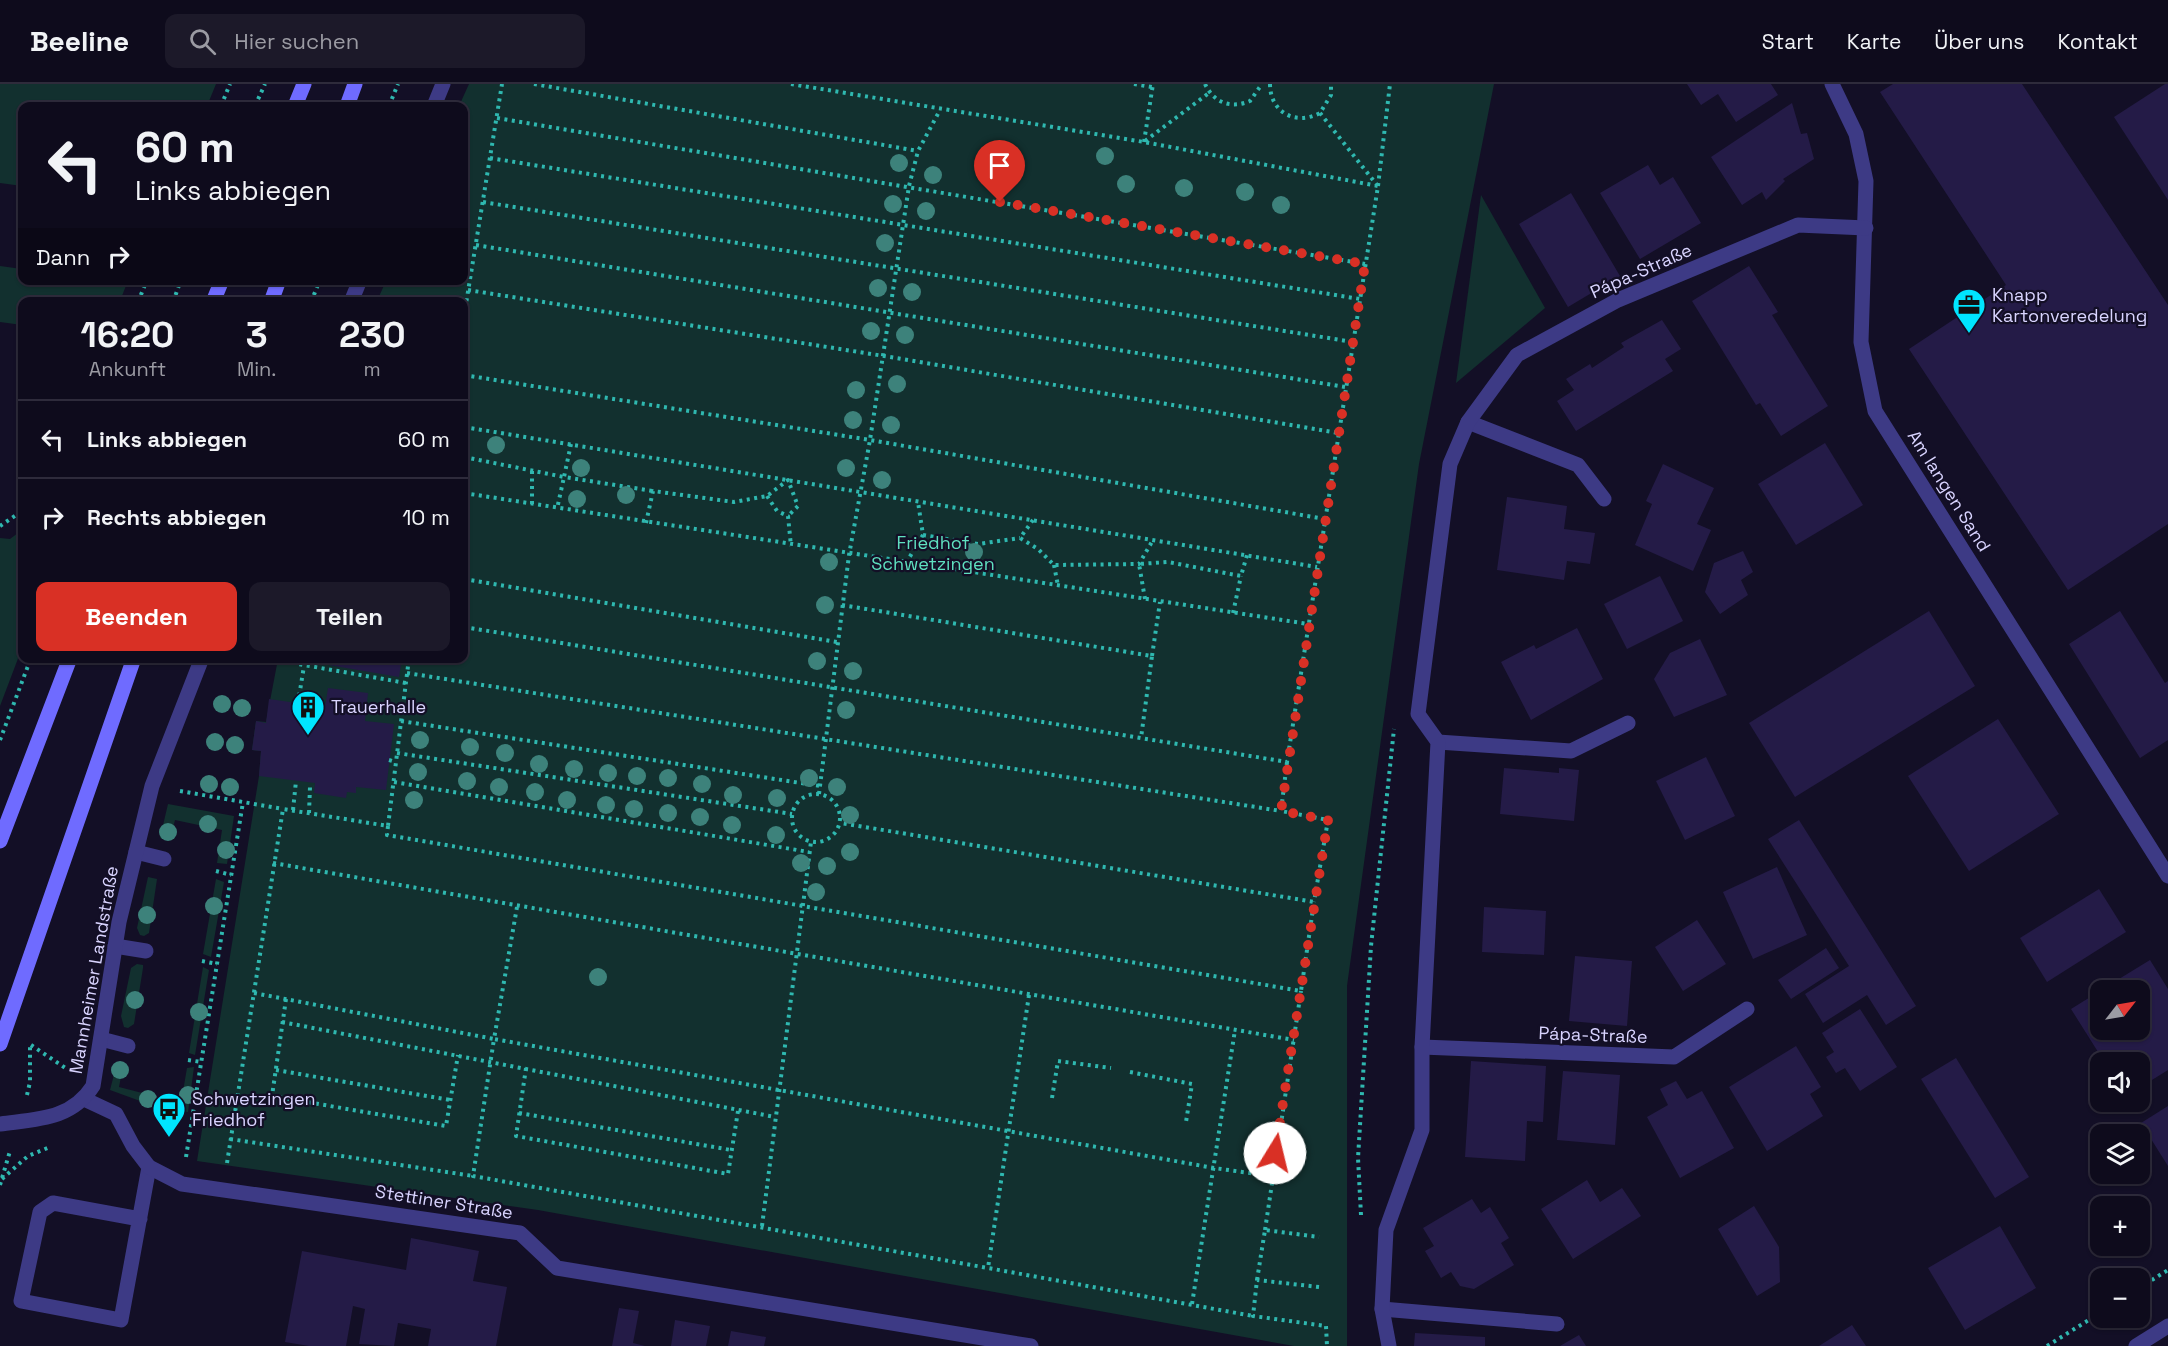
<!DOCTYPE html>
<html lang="de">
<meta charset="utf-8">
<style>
:root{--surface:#0e0b1c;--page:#1c1929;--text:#f1f3f6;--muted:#9b9ba3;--line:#2e2b3b;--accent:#d93025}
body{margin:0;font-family:"Space Grotesk",sans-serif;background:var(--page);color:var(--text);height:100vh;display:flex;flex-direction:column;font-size:22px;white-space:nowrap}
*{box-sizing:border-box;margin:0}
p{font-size:20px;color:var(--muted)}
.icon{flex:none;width:33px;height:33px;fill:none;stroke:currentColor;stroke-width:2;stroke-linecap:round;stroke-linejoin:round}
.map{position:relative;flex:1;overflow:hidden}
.sheet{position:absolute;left:18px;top:213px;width:450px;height:366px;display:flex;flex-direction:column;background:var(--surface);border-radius:12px;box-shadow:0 2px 4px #0004,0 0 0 2px var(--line)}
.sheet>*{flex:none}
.guide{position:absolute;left:18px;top:18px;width:450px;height:183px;border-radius:12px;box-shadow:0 2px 4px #0004,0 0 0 2px var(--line);background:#0e0b1c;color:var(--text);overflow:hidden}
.needle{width:39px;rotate:59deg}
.buttons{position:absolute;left:2090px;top:896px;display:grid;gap:12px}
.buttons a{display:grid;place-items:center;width:60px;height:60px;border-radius:12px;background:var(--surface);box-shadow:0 2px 4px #0004,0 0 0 2px var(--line);font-size:30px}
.pin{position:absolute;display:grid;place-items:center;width:51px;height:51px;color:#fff;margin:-62px -26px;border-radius:50% 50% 50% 0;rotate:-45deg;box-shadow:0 0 6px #0007}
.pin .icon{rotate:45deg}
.me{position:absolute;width:66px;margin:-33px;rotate:9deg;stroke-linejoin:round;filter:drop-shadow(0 0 4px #0008)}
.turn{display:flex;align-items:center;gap:21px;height:126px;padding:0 18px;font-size:27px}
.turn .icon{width:78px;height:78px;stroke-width:2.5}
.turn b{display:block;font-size:42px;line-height:51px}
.then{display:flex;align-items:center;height:57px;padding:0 18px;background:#0003;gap:12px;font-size:22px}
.eta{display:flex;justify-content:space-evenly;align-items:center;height:102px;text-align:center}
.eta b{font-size:36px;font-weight:700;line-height:42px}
.primary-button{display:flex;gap:12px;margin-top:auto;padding:12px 18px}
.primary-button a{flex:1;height:69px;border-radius:12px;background:var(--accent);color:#fff;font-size:24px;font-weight:700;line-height:69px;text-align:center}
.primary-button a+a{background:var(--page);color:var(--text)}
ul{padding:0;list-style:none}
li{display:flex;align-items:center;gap:18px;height:78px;padding:0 18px;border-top:2px solid var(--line)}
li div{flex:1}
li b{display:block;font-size:22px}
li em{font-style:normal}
header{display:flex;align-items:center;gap:36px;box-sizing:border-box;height:84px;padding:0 30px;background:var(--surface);border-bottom:2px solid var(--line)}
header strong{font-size:28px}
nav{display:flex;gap:33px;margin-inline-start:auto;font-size:21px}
.search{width:420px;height:54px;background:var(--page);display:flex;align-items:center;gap:15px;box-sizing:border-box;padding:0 21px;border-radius:12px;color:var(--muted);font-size:22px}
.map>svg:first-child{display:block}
.green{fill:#12302f}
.building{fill:#241b47}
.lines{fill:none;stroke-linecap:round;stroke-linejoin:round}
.path{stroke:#2fb8b0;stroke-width:4;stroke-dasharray:3 4.5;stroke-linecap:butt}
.service{stroke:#3d3a85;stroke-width:15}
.minor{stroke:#3d3a85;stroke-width:15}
.secondary{stroke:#6f6bff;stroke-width:15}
.tree{fill:#3d827b}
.route{stroke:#d93025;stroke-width:10;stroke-dasharray:0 18}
.labels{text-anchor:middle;stroke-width:4.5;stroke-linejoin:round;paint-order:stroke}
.street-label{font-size:18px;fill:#d9d4ff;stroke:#130f26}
.poi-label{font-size:18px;fill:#d9d4ff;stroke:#130f26;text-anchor:start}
.park-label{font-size:18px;fill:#5fe0c0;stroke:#130f26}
</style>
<header>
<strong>Beeline</strong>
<div class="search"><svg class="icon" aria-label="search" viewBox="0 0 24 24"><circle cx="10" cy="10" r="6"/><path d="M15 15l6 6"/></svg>Hier suchen</div>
<nav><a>Start</a><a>Karte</a><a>Über uns</a><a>Kontakt</a></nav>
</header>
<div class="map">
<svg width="2168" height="1262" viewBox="0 0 2168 1262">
<rect width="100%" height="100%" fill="#130f26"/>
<g class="green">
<polygon points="0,0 216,0 207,22 22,22 22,102 0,99"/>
<polygon points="469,0 1494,0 1419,380 1347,902 1347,1262 1294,1262 538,1126 197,1077 259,692 261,667 252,666 256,637 266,638 278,575 464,574 464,218 377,217 386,197 464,196 464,22 459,22"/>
<polygon points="1481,111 1545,224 1456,299"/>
<polygon points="0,182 22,185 22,196 127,199 120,217 22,218 22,241 0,238"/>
<polygon points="22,446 22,564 0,622 0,454 10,455"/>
<polygon points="168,720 234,732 227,780 217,779 222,746 175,736 170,756 160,754"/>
<polygon points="148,793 157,795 149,849 144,852 140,851 137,844"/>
<polygon points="216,795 224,798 211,873 203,870"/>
<polygon points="137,880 143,881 143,884 134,940 128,944 124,943 121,932 131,884"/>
<polygon points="203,883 209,886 195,971 189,969"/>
<polygon points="117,979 123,982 119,1003 181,1019 187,984 194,983 188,1028 162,1025 110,1006"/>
</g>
<g class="building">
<polygon points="1687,0 1771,0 1778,11 1736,38 1718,10 1701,21"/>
<polygon points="1893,0 2022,0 2168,221 2168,440 2068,506 1909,265 2006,201 1880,8"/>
<polygon points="2165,0 2168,0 2168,116 2114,33"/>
<polygon points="1792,19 1801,50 1807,49 1814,75 1783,95 1785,97 1766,116 1762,108 1742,121 1711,73"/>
<polygon points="1648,81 1660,101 1673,93 1701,139 1640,175 1600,109"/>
<polygon points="1571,109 1620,192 1568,223 1519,140"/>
<polygon points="1749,182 1778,228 1772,231 1828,322 1781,352 1760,319 1756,321 1692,217"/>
<polygon points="1662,236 1681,265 1665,275 1673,287 1576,347 1557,317 1574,306 1566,295 1590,280 1592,284 1624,263 1621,259"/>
<polygon points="1825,359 1863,421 1796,461 1758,400"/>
<polygon points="1663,380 1714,404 1697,440 1711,446 1693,487 1635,461 1652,420 1646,417"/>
<polygon points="1507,413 1567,422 1564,445 1595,449 1590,480 1567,477 1564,496 1497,486"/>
<polygon points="1743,467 1753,488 1741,496 1748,511 1720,530 1705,508 1714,479"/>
<polygon points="1660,492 1683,537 1627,565 1604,520"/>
<polygon points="1929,527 1975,602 1795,713 1749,639"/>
<polygon points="2120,527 2165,599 2168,597 2168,656 2140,674 2069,560"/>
<polygon points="1577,544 1603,595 1531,636 1501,578 1534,561 1536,565"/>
<polygon points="1700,555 1727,611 1674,633 1654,595 1670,569"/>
<polygon points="311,574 402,574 399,593 311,578"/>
<polygon points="328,604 368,609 365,637 394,640 386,706 356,703 356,709 347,708 346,714 314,709 315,699 259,692 261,667 252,666 256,637 266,639 269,615 325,623"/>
<polygon points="1998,635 2059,730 1969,787 1908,692"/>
<polygon points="1706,673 1735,732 1685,756 1656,697"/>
<polygon points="1504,684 1559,689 1559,684 1579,686 1574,737 1500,730"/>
<polygon points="1799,736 1916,922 1886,941 1867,911 1823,939 1805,910 1849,882 1768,755"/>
<polygon points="1777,783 1807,851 1753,875 1723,808"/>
<polygon points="2099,805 2126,848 2047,898 2020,854"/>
<polygon points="1484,823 1546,827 1544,871 1482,868"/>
<polygon points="1697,836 1726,880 1683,907 1655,863"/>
<polygon points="1826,864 1839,884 1791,915 1778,896"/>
<polygon points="1575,872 1632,877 1627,942 1569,937"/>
<polygon points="2150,876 2168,905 2168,986 2139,1004 2139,978 2110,978 2104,968 2100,971 2071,925 2100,907 2100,945 2139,945 2139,906 2101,906"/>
<polygon points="1860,925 1897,983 1860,1007 1845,984 1836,989 1826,973 1834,968 1822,949"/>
<polygon points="1796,962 1821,1003 1810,1010 1823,1032 1767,1067 1729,1003"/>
<polygon points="1956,974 2029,1093 1995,1114 1921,995"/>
<polygon points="1471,977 1546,982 1543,1038 1527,1037 1525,1077 1465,1073"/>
<polygon points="1563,987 1620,991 1615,1061 1557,1056"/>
<polygon points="1676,997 1687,1015 1702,1007 1734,1064 1680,1094 1647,1033 1668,1021 1660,1005"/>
<polygon points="2168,1022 2168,1082 2141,1039"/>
<polygon points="1587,1096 1600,1118 1622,1104 1641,1132 1573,1175 1541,1125"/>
<polygon points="1472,1115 1481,1129 1490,1123 1509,1154 1501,1159 1514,1181 1474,1205 1460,1202 1451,1188 1441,1194 1425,1167 1434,1162 1423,1144"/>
<polygon points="1754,1122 1779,1163 1780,1198 1757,1212 1718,1145"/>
<polygon points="2000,1142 2036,1204 1965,1246 1928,1184"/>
<polygon points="411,1154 479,1167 473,1197 507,1203 496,1262 428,1262 431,1245 398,1239 394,1262 359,1260 365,1225 353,1222 346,1262 309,1262 285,1258 302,1167 406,1186"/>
<polygon points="619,1224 639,1227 633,1259 645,1262 612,1262"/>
<polygon points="675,1236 710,1242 706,1262 671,1262"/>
<polygon points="1852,1241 1866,1262 1819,1262"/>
<polygon points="731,1247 766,1253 764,1262 728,1262"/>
<polygon points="1415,1249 1485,1253 1485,1262 1414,1262"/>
<polygon points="1579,1251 1586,1262 1560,1262"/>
</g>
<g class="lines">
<g class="path">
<polyline points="534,0 918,67"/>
<polyline points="1134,0 1152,3"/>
<path d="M1205,0c9,19 26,25 45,17l12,-17"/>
<path d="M1270,0c0,28 25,42 50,29l11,-18v-11"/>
<polyline points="221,22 230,0"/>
<polyline points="255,22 265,0"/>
<polyline points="389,22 398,0"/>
<polyline points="1320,29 1377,101"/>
<polyline points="497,34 1365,180"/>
<polyline points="1145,57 1209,9"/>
<polyline points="1144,58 1153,0"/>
<polyline points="490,74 1360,215"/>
<polyline points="1378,102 1390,0"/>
<polyline points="483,118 1353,258"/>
<polyline points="476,161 1345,303"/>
<polyline points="468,206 884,272 1338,349"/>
<polyline points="138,218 147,196"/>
<polyline points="173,218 181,196"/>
<polyline points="311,218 320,196"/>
<polyline points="464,232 502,0"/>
<polyline points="464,291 870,356 1325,435"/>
<polyline points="464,343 1317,483"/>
<polyline points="571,360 564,393 653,407"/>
<polyline points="464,373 564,393 557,425"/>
<polyline points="532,387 532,420"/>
<polyline points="464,409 1308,540"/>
<polyline points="767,412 777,427 788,432 791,462"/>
<polyline points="1033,436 1020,454 1038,465 1054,481 1139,480 1153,456"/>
<polyline points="646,439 653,407 734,418 767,412 788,396 798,422 788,432"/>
<polyline points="0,442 22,427"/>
<polyline points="923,451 978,460 1020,454"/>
<polyline points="906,479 923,451 918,418"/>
<polyline points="1054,481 1058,502"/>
<polyline points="464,495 837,558"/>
<polyline points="1145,515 1139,480 1168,478 1241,492 1247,471"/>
<polyline points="842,521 1152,572 1141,654"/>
<polyline points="1233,529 1241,492"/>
<polyline points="464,543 1287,678 1378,102 1144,58 791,0"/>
<polyline points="1152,572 1160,518"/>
<polyline points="299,574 298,580 406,599"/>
<polyline points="407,589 1281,727"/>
<polyline points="298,619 304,582"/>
<polyline points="401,637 820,702"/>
<polyline points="0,656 31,574"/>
<polyline points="397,669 792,730"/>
<polyline points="389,676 396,678"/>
<polyline points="1287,678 1281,727 1328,736 1314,818"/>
<polyline points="394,698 809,768"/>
<polyline points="180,707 283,725"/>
<circle cx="816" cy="734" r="24"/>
<polyline points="819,710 849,471 870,356 909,102 918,67 940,26"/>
<polyline points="293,726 296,697"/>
<polyline points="309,729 310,703 314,703"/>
<polyline points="388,742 387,751 1301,907 1314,818 841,739"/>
<polyline points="273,779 1294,956"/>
<polyline points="216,787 231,791"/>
<polyline points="517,823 494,955 1214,1084 1271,1092"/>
<polyline points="202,877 217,880"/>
<polyline points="254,909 494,955 473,1092 988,1184"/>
<polyline points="1029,911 988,1184 1253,1232"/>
<polyline points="286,915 272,1012 446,1042 458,971"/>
<polyline points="282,938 775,1033"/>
<polyline points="31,961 67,985"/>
<polyline points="188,976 201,978"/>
<polyline points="526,984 516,1052 728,1090 738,1027"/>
<polyline points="276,986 450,1016"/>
<polyline points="1130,988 1192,1000 1186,1038"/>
<polyline points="27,1011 30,998 30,962"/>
<polyline points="1052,1014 1058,977 1111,984"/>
<polyline points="519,1029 731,1066"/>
<polyline points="230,1055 473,1092"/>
<polyline points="186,1073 243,718"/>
<polyline points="227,1079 283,725 388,742 409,574"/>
<polyline points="2,1095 28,1072 50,1063"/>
<polyline points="0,1101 10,1067"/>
<polyline points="1361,1131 1358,1074 1371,862 1394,645"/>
<polyline points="762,1142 811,758"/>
<polyline points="1265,1146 1301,907"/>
<polyline points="1257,1196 1265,1146 1319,1153"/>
<polyline points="1319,1203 1257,1196 1253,1232 1326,1242 1327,1262"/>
<polyline points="2139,1204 2168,1186"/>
<polyline points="1192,1220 1235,946"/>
<polyline points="2047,1262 2100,1229"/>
</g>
<g class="service">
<polyline points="136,768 164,775"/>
<polyline points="115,862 146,867"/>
<polyline points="101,955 128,962"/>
<polyline points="140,1135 53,1119 40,1128 21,1217 121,1236 149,1083"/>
</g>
<g class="minor">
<polyline points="1832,0 1856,50 1866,97 1861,258 1875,327 2168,792"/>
<polyline points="434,22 443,0"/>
<polyline points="351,218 360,196"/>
<polyline points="1468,338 1578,381 1604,415"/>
<polyline points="1438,658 1571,667 1628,639"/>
<polyline points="1422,963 1674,973 1747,925"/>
<polyline points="84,1015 116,1030 133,1062 149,1083 182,1100 520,1149 557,1184 1031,1262"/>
<path d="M0,1040c37,-5 71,-4 93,-38l26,-164 33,-136 50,-128"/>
<polyline points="1382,1225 1557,1240"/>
<polyline points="1389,1262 1382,1225 1386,1146 1422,1046 1422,963 1438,658 1418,630 1450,380 1468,338 1517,271 1618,216 1798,141 1866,144"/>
<polyline points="2136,1262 2168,1242"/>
</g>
<g class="secondary">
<polyline points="295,22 304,0"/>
<polyline points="347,22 355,0"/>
<polyline points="213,218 222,196"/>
<polyline points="271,218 279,196"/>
<polyline points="0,757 70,574"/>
<polyline points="0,960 134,574"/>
</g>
</g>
<g class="tree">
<circle cx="1010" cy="70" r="9"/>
<circle cx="1105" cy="72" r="9"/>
<circle cx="899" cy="79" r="9"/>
<circle cx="933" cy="91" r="9"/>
<circle cx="1126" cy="100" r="9"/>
<circle cx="1184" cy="104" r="9"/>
<circle cx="1245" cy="108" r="9"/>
<circle cx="893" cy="120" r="9"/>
<circle cx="1281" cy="121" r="9"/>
<circle cx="926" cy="127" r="9"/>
<circle cx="885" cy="159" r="9"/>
<circle cx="878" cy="204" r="9"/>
<circle cx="912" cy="208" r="9"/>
<circle cx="871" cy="247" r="9"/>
<circle cx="905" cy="251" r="9"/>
<circle cx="897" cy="300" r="9"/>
<circle cx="856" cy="306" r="9"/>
<circle cx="853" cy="336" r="9"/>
<circle cx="891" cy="341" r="9"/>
<circle cx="496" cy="361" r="9"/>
<circle cx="581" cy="384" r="9"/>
<circle cx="846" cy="384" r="9"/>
<circle cx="882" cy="396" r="9"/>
<circle cx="626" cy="411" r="9"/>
<circle cx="577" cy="415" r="9"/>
<circle cx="974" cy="468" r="9"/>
<circle cx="829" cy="478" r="9"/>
<circle cx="825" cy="521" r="9"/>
<circle cx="817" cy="577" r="9"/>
<circle cx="853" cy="587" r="9"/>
<circle cx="222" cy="620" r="9"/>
<circle cx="242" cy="624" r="9"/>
<circle cx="846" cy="626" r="9"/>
<circle cx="420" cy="656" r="9"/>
<circle cx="215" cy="658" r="9"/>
<circle cx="235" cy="661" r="9"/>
<circle cx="470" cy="663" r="9"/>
<circle cx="505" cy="669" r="9"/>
<circle cx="539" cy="680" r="9"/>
<circle cx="574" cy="685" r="9"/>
<circle cx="418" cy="688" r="9"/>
<circle cx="608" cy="689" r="9"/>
<circle cx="637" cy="692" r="9"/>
<circle cx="668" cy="694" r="9"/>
<circle cx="809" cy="694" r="9"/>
<circle cx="467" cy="697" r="9"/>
<circle cx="209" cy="700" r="9"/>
<circle cx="702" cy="700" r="9"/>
<circle cx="230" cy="703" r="9"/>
<circle cx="499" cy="703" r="9"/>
<circle cx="837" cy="703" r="9"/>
<circle cx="535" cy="708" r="9"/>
<circle cx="733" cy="711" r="9"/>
<circle cx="777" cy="714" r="9"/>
<circle cx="414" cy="716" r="9"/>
<circle cx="567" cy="716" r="9"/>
<circle cx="606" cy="721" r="9"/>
<circle cx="634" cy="725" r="9"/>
<circle cx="668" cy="729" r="9"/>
<circle cx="850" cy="731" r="9"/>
<circle cx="700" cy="733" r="9"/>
<circle cx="208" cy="740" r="9"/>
<circle cx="732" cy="741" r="9"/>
<circle cx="168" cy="748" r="9"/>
<circle cx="776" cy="751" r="9"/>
<circle cx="226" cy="766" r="9"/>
<circle cx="850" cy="768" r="9"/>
<circle cx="801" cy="779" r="9"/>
<circle cx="827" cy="782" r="9"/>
<circle cx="816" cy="808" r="9"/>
<circle cx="214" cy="822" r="9"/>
<circle cx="147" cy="831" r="9"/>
<circle cx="598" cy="893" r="9"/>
<circle cx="135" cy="916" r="9"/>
<circle cx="199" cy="928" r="9"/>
<circle cx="120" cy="986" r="9"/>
<circle cx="188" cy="1011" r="9"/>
<circle cx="148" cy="1015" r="9"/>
</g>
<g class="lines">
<polyline class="route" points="1000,118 1365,180 1281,727 1328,736 1275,1069"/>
</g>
<defs>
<symbol id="office-pin" viewBox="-11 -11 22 30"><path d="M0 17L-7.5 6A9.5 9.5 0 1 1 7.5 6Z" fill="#00e5ff" stroke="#130f26"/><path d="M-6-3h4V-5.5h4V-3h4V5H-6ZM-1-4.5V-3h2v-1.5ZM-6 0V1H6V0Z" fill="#111"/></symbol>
<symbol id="building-pin" viewBox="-11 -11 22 30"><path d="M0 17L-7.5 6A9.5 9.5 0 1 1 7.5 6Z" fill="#00e5ff" stroke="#130f26"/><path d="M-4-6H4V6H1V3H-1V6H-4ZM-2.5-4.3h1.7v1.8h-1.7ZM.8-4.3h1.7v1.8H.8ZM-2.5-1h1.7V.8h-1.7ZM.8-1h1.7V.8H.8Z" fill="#111"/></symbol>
<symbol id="bus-pin" viewBox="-11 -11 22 30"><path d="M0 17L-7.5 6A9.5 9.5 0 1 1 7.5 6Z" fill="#00e5ff" stroke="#130f26"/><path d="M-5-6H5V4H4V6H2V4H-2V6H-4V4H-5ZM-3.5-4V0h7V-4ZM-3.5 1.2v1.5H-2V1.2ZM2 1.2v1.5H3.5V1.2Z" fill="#111"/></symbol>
</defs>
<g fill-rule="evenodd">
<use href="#office-pin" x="1950" y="202" width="38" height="52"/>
<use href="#building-pin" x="289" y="604" width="38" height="52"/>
<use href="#bus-pin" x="150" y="1006" width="38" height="52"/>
</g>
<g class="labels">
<g class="street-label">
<text transform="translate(1641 187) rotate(-24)" y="6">Pápa-Straße</text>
<text transform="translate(1949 407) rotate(58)" y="6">Am langen Sand</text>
<text transform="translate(94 886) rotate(-80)" y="6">Mannheimer Landstraße</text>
<text transform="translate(1593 951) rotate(2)" y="6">Pápa-Straße</text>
<text transform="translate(444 1118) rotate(9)" y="6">Stettiner Straße</text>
</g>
<g class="poi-label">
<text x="1992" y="217">Knapp<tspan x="1992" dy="21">Kartonveredelung</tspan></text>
<text x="331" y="629">Trauerhalle</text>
<text x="192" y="1021">Schwetzingen<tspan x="192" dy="21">Friedhof</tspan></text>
</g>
<g class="park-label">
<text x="933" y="465">Friedhof<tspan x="933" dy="21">Schwetzingen</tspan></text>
</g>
</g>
</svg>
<div class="buttons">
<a><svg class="needle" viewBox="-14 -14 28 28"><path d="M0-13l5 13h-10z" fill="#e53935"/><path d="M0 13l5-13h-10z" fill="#9b9ba3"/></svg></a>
<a><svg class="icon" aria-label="sound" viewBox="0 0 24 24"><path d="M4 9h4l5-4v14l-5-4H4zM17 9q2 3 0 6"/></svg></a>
<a><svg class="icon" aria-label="layers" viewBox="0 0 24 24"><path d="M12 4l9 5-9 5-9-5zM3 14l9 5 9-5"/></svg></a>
<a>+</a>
<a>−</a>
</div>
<div class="pin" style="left:1000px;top:118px;background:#d93025"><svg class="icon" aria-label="arrive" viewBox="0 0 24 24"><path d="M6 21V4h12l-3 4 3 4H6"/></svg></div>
<svg class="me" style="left:1275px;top:1069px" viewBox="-20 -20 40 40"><circle r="19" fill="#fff"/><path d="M0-13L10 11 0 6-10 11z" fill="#d93025"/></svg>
<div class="guide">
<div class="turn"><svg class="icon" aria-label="left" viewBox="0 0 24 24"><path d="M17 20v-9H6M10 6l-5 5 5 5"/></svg><div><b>60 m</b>Links abbiegen</div></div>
<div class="then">Dann<svg class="icon" aria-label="right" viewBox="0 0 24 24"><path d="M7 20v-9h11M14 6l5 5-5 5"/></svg></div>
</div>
<section class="sheet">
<div class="eta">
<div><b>16:20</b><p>Ankunft</p></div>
<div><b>3</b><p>Min.</p></div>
<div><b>230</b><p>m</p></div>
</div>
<ul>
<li><svg class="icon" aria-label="left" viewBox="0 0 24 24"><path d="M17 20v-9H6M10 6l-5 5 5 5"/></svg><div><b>Links abbiegen</b></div><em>60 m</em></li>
<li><svg class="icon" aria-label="right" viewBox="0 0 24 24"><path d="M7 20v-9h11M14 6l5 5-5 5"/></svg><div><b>Rechts abbiegen</b></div><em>10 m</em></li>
</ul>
<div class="primary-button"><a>Beenden</a><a>Teilen</a></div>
</section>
</div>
